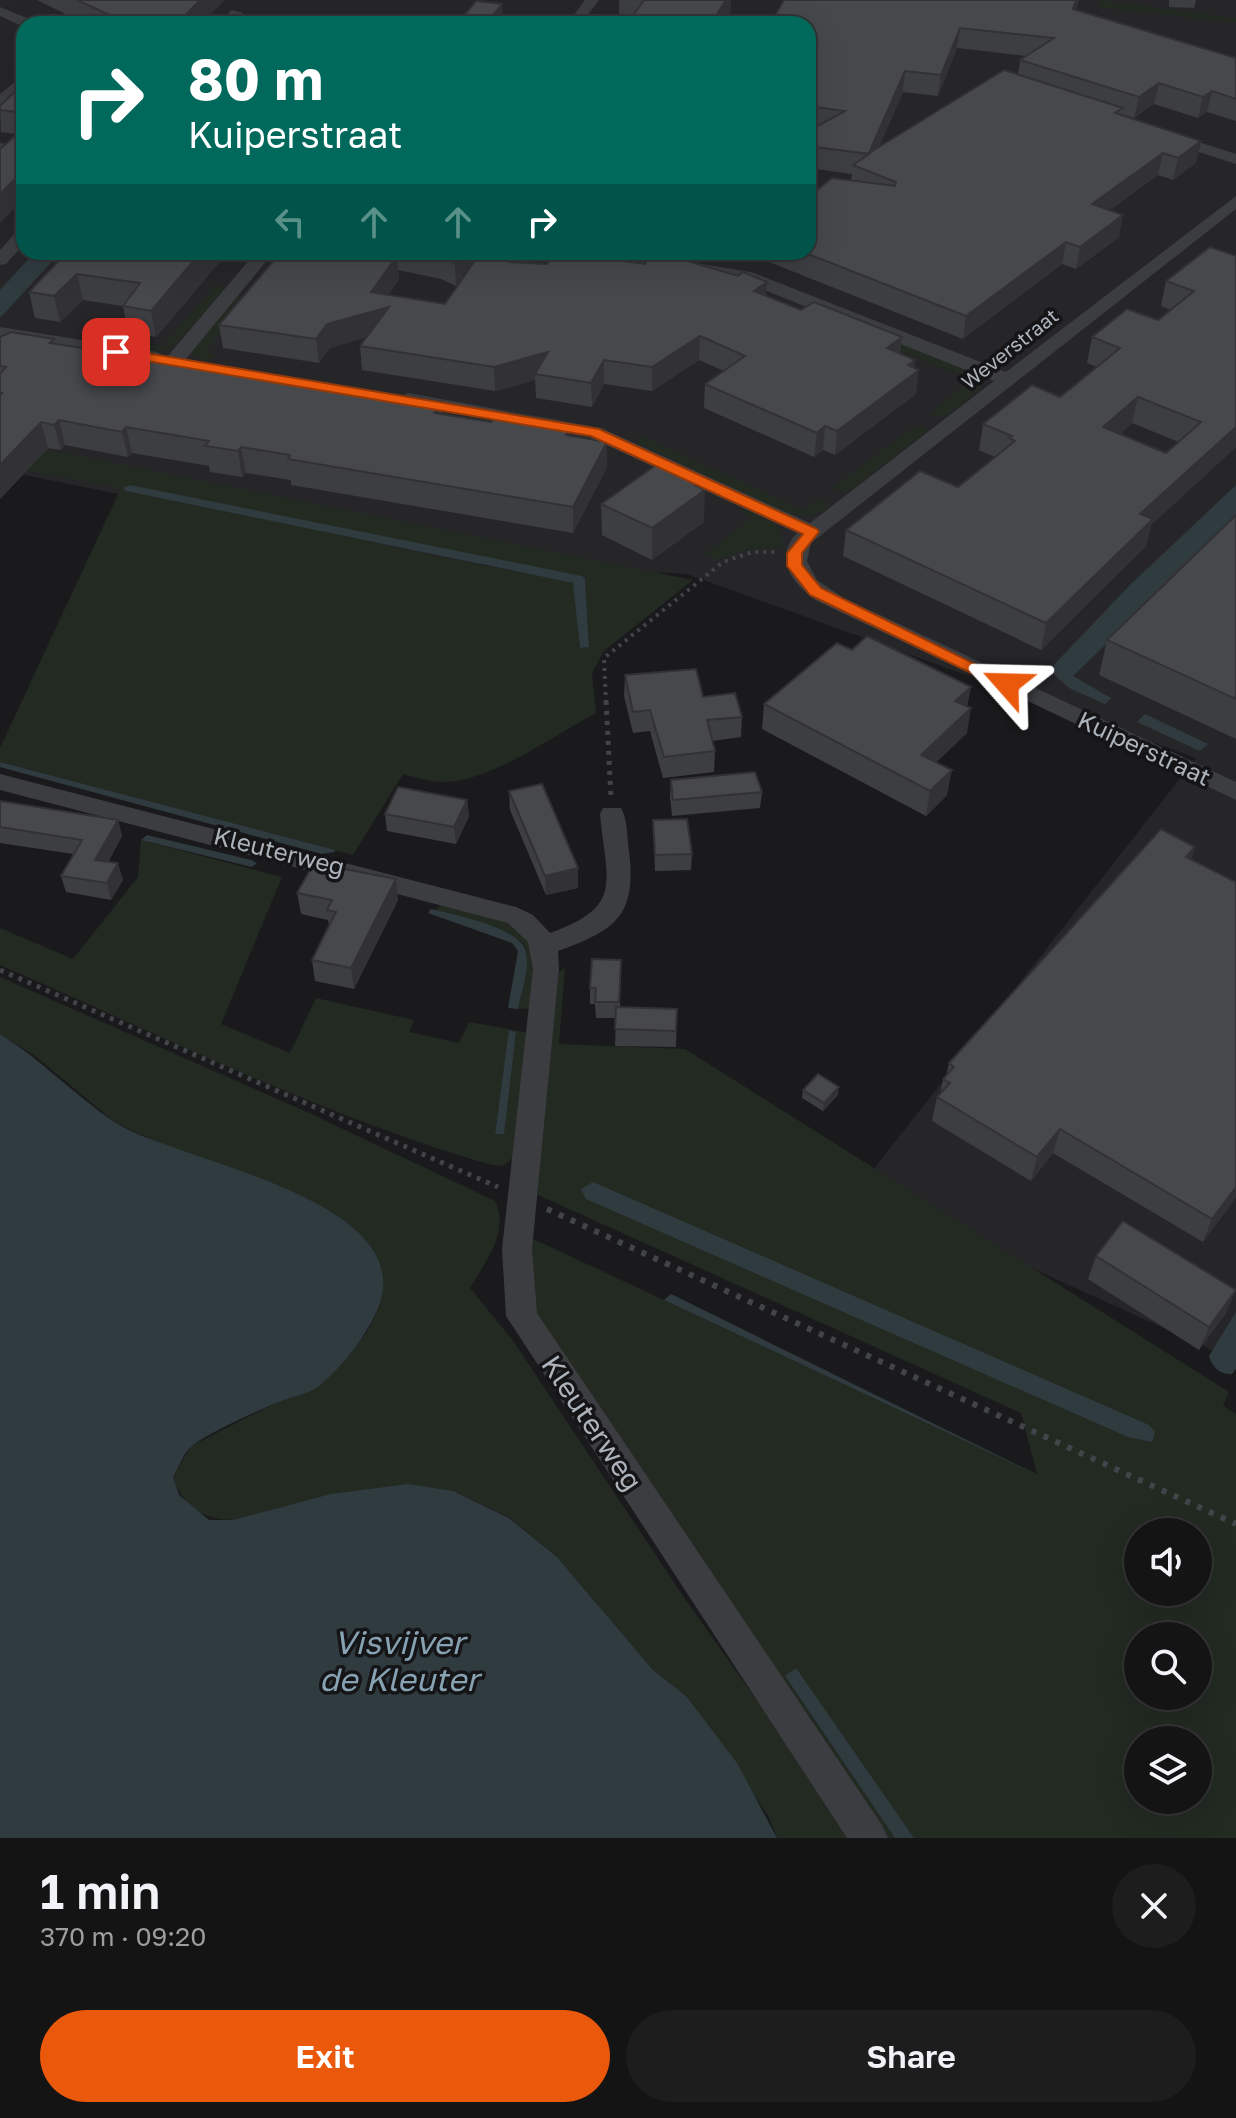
<!DOCTYPE html>
<meta charset="utf-8">
<style>
:root{--surface:#141415;--page:#1d1d1e;--text:#f1f3f6;--muted:#9d9ea0;--line:#333334;--accent:#ea580c}
body{margin:0;font-family:"Golos Text",sans-serif;background:var(--page);color:var(--text);height:100vh;display:flex;flex-direction:column;font-size:30px;white-space:nowrap}
*{box-sizing:border-box;margin:0}
p{font-size:26px;color:var(--muted)}
.icon{flex:none;width:44px;height:44px;fill:none;stroke:currentColor;stroke-width:2;stroke-linecap:round;stroke-linejoin:round}
.map{position:relative;height:1838px;overflow:hidden}
.drawer{display:flex;flex-direction:column;background:var(--surface);flex:1}
.drawer>*{flex:none}
.hud{position:absolute;left:16px;top:16px;width:800px;height:244px;border-radius:24px;box-shadow:0 8px 32px #0002,0 0 0 2px var(--line);background:#00695c;color:#fff;overflow:hidden}
.controls{position:absolute;left:1124px;top:1518px;display:grid;gap:16px}
.controls a{display:grid;place-items:center;width:88px;height:88px;border-radius:50%;background:var(--surface);box-shadow:0 8px 32px #0002,0 0 0 2px var(--line);font-size:40px}
.pin{position:absolute;display:grid;place-items:center;width:68px;height:68px;color:#fff;margin:-34px;border-radius:16px;box-shadow:0 4px 12px #0006}
.me{position:absolute;width:88px;margin:-44px;rotate:295deg;stroke-linejoin:round;filter:drop-shadow(0 0 6px #0008)}
.turn{display:flex;align-items:center;gap:28px;height:168px;padding:0 40px;font-size:36px}
.turn .icon{width:104px;height:104px;stroke-width:2.5}
.turn b{display:block;font-size:56px;line-height:68px}
.lanes{display:flex;align-items:center;height:76px;padding:0 40px;background:#0003;justify-content:center;gap:40px;direction:ltr}
.lanes .off{opacity:.35}
.round{display:grid;place-items:center;flex:none;width:84px;height:84px;border-radius:42px;background:var(--page)}
.head{display:flex;align-items:center;justify-content:space-between;height:136px;padding:0 40px}
h1{font-size:48px;font-weight:600;line-height:60px}
.button{display:flex;gap:16px;margin-top:auto;padding:16px 40px}
.button a{flex:1;height:92px;border-radius:48px;background:var(--accent);color:#fff;font-size:32px;font-weight:600;line-height:92px;text-align:center}
.button a+a{background:var(--page);color:var(--text)}
.map>svg:first-child{display:block}
.built{fill:#262629;fill-rule:evenodd}
.green{fill:#222a22;fill-rule:evenodd}
.water{fill:#303b40}
.lines{fill:none;stroke-linecap:round;stroke-linejoin:round}
.path-far2{stroke:#414448;stroke-width:4;stroke-dasharray:3 5;stroke-linecap:butt}
.path-far1{stroke:#414448;stroke-width:5;stroke-dasharray:4 6;stroke-linecap:butt}
.path{stroke:#414448;stroke-width:6;stroke-dasharray:5 8;stroke-linecap:butt}
.minor{fill:#3b3d41;fill-rule:evenodd}
.wall{fill:#3d3e41;fill-rule:evenodd}
.shaded-wall{fill:#323235}
.building{fill:#47484c;stroke:#323235;stroke-width:2;fill-rule:evenodd}
.route{fill:#ea580c;stroke:#983908;stroke-width:2}
.labels{text-anchor:middle;stroke-width:7;stroke-linejoin:round;paint-order:stroke}
.far-street-label{font-size:20px;fill:#adb3bb;stroke:#151517}
.street-label{font-size:24px;fill:#adb3bb;stroke:#151517}
.near-street-label{font-size:28px;fill:#adb3bb;stroke:#151517}
.near-water-label{font-size:32px;font-style:italic;fill:#87a3b3;stroke:#151517}
</style>
<div class="map">
<svg width="1236" height="1838" viewBox="0 0 1236 1838">
<rect width="100%" height="100%" fill="#1a1a1c"/>
<path class="built" d="M0,0h1236v1361l-378,-172 338,-431 -509,-184 -229,-11 -458,-93zM24,24h784v228h-784z"/>
<g class="green">
<polygon points="1099,0 1236,18 1236,23 1097,7"/>
<polygon points="216,284 225,289 171,349 155,352 116,346 122,340 163,346"/>
<polygon points="253,293 205,352 218,355 209,361 193,356 192,350 237,295"/>
<polygon points="827,313 976,374 982,382 980,389 945,417 928,415 971,380 814,316"/>
<polygon points="925,426 927,431 850,491 831,489 913,427"/>
<polygon points="639,435 803,510 819,499 826,502 827,509 807,516 784,512 637,443"/>
<path d="M0,440l693,140 -89,71 -12,22 4,40c-41,22 -105,68 -151,69 -13,1 -29,-5 -42,-8l-50,81 -353,-93v-14l121,-260 -121,-22zM125,486l457,90 3,2 4,69 -9,1 -5,-63 -7,-4 -139,-26z"/>
<path d="M738,510c16,-1 36,10 45,23l-1,15 -35,2 -30,10 -11,-7 46,-35z"/>
<path d="M141,840l141,37 -61,147 69,29 26,-55 98,22 -5,12 50,11 10,-21 62,11 -12,119 -16,14 -12,-1c-169,-49 -330,-130 -491,-200v-37l73,31 65,-82zM510,1030l6,2 -13,102 -8,-1z"/>
<polygon points="442,903 510,922 534,942 534,1008 518,1009 527,953 523,943 436,910"/>
<path d="M565,968l-6,76 126,5 544,343 -6,14 13,8v424h-322l-118,-169 -11,7 110,162h-13l-350,-526 -3,-75 508,237 -16,-61 -483,-218 -1,-31 17,-189zM1138,1532h60v60h-60zM1138,1636h60v60h-60zM1138,1740h60v60h-60z"/>
<path d="M0,977l307,135 188,89c15,31 -10,61 -25,87l44,54 169,254 129,182 36,60h-71l-8,-21 -83,-121 -33,-26 -96,-113 -48,-40 -56,-26 -220,29c-29,0 -51,-14 -60,-43l18,-31 83,-42 43,-16 50,-56 13,-27 -203,-154 -61,-28 -81,-67 -35,-22z"/>
</g>
<g class="water">
<polygon points="35,252 61,252 0,318 0,290"/>
<polygon points="130,485 582,576 585,578 589,647 580,648 573,583 126,491 123,488"/>
<polygon points="1236,485 1236,518 1073,676 1111,698 1105,704 1069,688 1049,670 1129,586"/>
<polygon points="1145,714 1208,744 1200,751 1137,722"/>
<polygon points="0,762 335,850 335,852 322,854 0,767"/>
<polygon points="147,835 251,860 257,863 252,867 141,840"/>
<path d="M431,909c21,5 91,19 95,43 4,17 -5,40 -8,57l-10,-1 10,-57 -6,-8 -84,-30z"/>
<polygon points="509,1030 516,1032 504,1134 495,1134"/>
<path d="M0,1034c42,26 75,62 116,89 61,39 316,77 259,192 -12,25 -35,54 -56,71 -10,8 -28,11 -40,16 -20,8 -71,31 -87,44 -8,6 -13,21 -19,31l6,18 30,25h24l98,-26 77,-10 45,7 56,27 48,39 96,113 33,26 51,67 40,75h-777z"/>
<polygon points="593,1182 1149,1425 1155,1432 1152,1442 1128,1437 586,1199 581,1189"/>
<polygon points="671,1294 1038,1475 664,1300"/>
<path d="M1236,1312v57l-4,5c-12,1 -20,-7 -23,-18z"/>
<polygon points="796,1668 914,1838 895,1838 785,1676"/>
</g>
<g class="lines">
<polyline class="path-far2" points="606,703 604,658 723,562 752,552 778,552"/>
<g class="path-far1">
<polyline points="606,701 611,798"/>
<polyline points="0,970 498,1187"/>
</g>
<polyline class="path" points="547,1209 1236,1524"/>
<g class="minor">
<polygon points="585,0 599,0 581,24 567,24"/>
<polygon points="0,7 34,21 36,24 24,24 24,27 0,16"/>
<polygon points="231,10 243,13 235,24 220,24"/>
<polygon points="24,75 24,89 0,108 0,94"/>
<polygon points="1167,132 1236,154 1236,164 1161,140 1159,137"/>
<polygon points="0,143 24,146 24,156 0,153"/>
<path d="M1236,196v13l-425,334 -4,18 10,19 27,18 392,184v18l-417,-198c-25,-16 -47,-43 -22,-69l-208,-96 -181,-32 -10,-6 10,-6 193,35 209,95 184,-142 -253,-100 -146,-24 -9,-5h42l123,20 255,100z"/>
<polygon points="24,229 24,244 6,264 0,265 0,250 18,230"/>
<polygon points="256,252 274,252 181,365 167,365 167,357"/>
<polygon points="0,327 157,352 166,358 157,364 0,339"/>
<path d="M0,774l516,133 17,8 17,18c75,-27 56,-51 50,-119l3,-6h18c7,12 6,30 8,43 8,66 -14,79 -71,100l1,18 -27,280 5,64 345,512 6,13h-41l-341,-522 -4,-67 31,-280 -5,-27 -20,-19 -508,-133z"/>
</g>
</g>
<g class="wall">
<polygon points="37,0 224,0 201,24 86,24"/>
<polygon points="619,0 731,0 731,11 723,24 627,24 631,18 619,17"/>
<path d="M1079,0l-3,10 160,48v63l-29,-9 -9,6 -44,-14 -20,14 -12,-4 74,49 -23,17 -15,-5 -48,35 9,27 -43,32 -14,-5 -99,75 -204,-81v-6h49l43,-71 1,-7 -44,-6v-37l4,-2 -4,-1v-104zM957,48l69,8 -6,4 -2,14 -139,73 24,-55 35,4z"/>
<polygon points="1169,0 1196,0 1194,8 1169,7"/>
<polygon points="24,83 24,198 0,223 0,149 21,135 1,132 0,106"/>
<polygon points="67,252 228,252 156,337 128,332 123,306 83,300 60,322 35,318 29,292"/>
<polygon points="281,252 479,252 456,286 441,279 398,270 399,279 388,295 445,304 509,262 547,264 603,258 767,296 801,310 902,337 900,354 915,360 914,368 916,394 835,455 823,450 814,457 704,408 705,384 724,371 699,360 652,391 604,384 592,407 536,398 535,380 495,391 362,370 360,346 366,337 330,348 319,363 223,348 219,325"/>
<path d="M1236,256v191l-85,78 -5,21 -105,104 -198,-94 3,-26 112,-43 37,-30 -16,-7 4,-26 77,-27 37,-30 -10,-4 5,-26 66,-17 13,-10 -10,-4 5,-25zM1132,423l47,19 -13,11 -46,-19z"/>
<polygon points="0,337 54,339 55,344 442,402 443,414 491,422 557,420 557,424 607,467 573,533 291,485 291,480 246,473 242,477 210,472 209,466 132,453 128,457 65,445 61,450 48,448 0,499"/>
<polygon points="702,489 704,522 652,560 602,535 601,504"/>
<polygon points="1236,515 1236,739 1099,675 1107,640"/>
<polygon points="852,650 971,687 967,707 967,733 936,762 947,795 926,816 762,729 764,704"/>
<polygon points="625,675 703,697 742,717 741,737 712,741 715,751 714,772 663,778 650,731 633,733 624,696"/>
<polygon points="671,780 762,792 760,808 672,816 670,797"/>
<polygon points="509,791 578,868 578,888 546,895 510,810"/>
<polygon points="467,800 469,816 456,844 387,831 385,814"/>
<polygon points="0,801 118,820 122,836 108,862 123,880 111,900 66,892 61,876 73,854 0,843"/>
<polygon points="653,820 692,854 691,870 655,871"/>
<polygon points="1195,847 1191,859 1236,882 1236,1197 1203,1242 1053,1153 1031,1181 932,1121 937,1097 940,1094 943,1079 946,1076 949,1063"/>
<polygon points="297,893 398,900 354,989 315,981 312,960 329,925 328,920 301,914"/>
<polygon points="621,960 620,1007 677,1009 676,1047 615,1046 616,1018 596,1018 595,1004 590,1004 590,988"/>
<polygon points="803,1090 838,1095 823,1111 802,1098"/>
<polygon points="1096,1256 1226,1313 1199,1350 1088,1279"/>
</g>
<g class="shaded-wall">
<polygon points="200,0 224,0 201,24 177,24"/>
<polygon points="726,0 731,0 731,11 723,24 711,24"/>
<polygon points="1076,0 1079,0 1070,29 1073,9"/>
<polygon points="502,4 503,24 486,24"/>
<polygon points="960,28 957,48 938,96 941,75"/>
<polygon points="905,71 903,92 869,171 869,153"/>
<polygon points="1159,83 1154,104 1134,118 1139,97"/>
<polygon points="1212,91 1207,112 1198,118 1203,97"/>
<polygon points="1201,141 1196,163 1173,180 1178,158"/>
<polygon points="1163,153 1158,175 1088,226 1092,204"/>
<polygon points="24,170 24,198 0,223 0,194"/>
<polygon points="1123,215 1119,237 1076,269 1080,247"/>
<polygon points="1066,242 1062,264 963,339 966,316"/>
<polygon points="201,252 228,252 156,337 151,311"/>
<polygon points="462,252 479,252 456,286 455,263"/>
<polygon points="595,252 603,252 603,261 592,257"/>
<polygon points="397,256 399,279 377,310 389,307 391,330 330,348 319,363 316,339 327,324 371,292"/>
<polygon points="77,274 83,300 60,322 54,296"/>
<polygon points="767,282 766,305 754,291"/>
<polygon points="700,336 699,360 652,391 652,367"/>
<polygon points="902,337 899,361 887,348"/>
<polygon points="548,352 535,374 535,380 495,391 494,367"/>
<polygon points="604,360 604,384 592,407 591,383"/>
<polygon points="915,360 913,375 919,370 916,394 835,455 837,431"/>
<polygon points="1138,397 1132,423 1098,453 1103,427"/>
<polygon points="442,402 444,427 434,413"/>
<polygon points="59,420 65,445 61,450 54,425"/>
<polygon points="41,422 48,448 0,499 0,465"/>
<polygon points="825,426 823,450 814,457 817,433"/>
<polygon points="126,427 132,453 128,457 122,432"/>
<polygon points="1236,427 1236,447 1151,525 1146,546 1041,650 1046,623 1140,514"/>
<polygon points="607,442 607,467 573,533 573,507"/>
<polygon points="241,447 246,473 242,477 238,451"/>
<polygon points="702,480 702,492 705,490 704,522 652,560 652,528 695,485"/>
<polygon points="971,687 966,711 955,701"/>
<polygon points="971,708 967,733 918,780 921,755"/>
<polygon points="952,770 947,795 926,816 930,791"/>
<polygon points="467,800 469,816 456,844 454,827"/>
<polygon points="118,820 122,836 99,876 95,860"/>
<polygon points="1195,847 1188,871 1186,857"/>
<polygon points="118,863 123,880 111,900 107,883"/>
<polygon points="578,868 578,888 546,895 545,876"/>
<polygon points="396,879 398,900 354,989 351,968"/>
<polygon points="839,1087 838,1095 823,1111 824,1103"/>
<polygon points="1060,1129 1053,1153 1031,1181 1037,1157"/>
<polygon points="1236,1187 1236,1197 1203,1242 1212,1219"/>
<polygon points="1236,1290 1226,1313 1199,1350 1209,1327"/>
</g>
<g class="building">
<polygon points="77,0 200,0 177,24 86,24 95,16 116,18"/>
<polygon points="644,0 726,0 711,24 627,24"/>
<polygon points="784,0 1076,0 1073,9 1236,58 1236,99 1212,91 1203,97 1159,83 1139,97 1020,60 1054,38 960,28 941,75 905,71 869,153 1004,70 1123,108 1115,113 1201,141 1178,158 1163,153 1092,204 1123,215 1080,247 1066,242 966,316 803,252 808,252 808,197 832,178 895,186 896,182 853,165 869,154 808,146 808,131 845,111 808,106 808,24 770,24"/>
<polygon points="476,1 502,4 486,24 457,24"/>
<polygon points="24,83 24,113 0,110 0,106"/>
<polygon points="24,128 24,170 0,194 0,149 15,136 21,136 22,130"/>
<path d="M1210,247l26,9v171l-96,87 13,5 -107,104 -200,-93 74,-59 38,16 57,-46 -6,-3 3,-2 -29,-12 49,-39 28,12 60,-49 -28,-11 35,-28 31,11 36,-29 -28,-10zM1138,397l63,25 -35,31 -63,-26z"/>
<polygon points="67,252 201,252 151,311 123,306 140,283 77,274 54,296 29,292"/>
<polygon points="281,252 367,252 397,256 371,292 445,304 476,259 501,253 509,262 547,264 555,252 595,252 592,257 645,264 650,255 681,259 738,276 743,272 767,282 754,291 801,310 814,302 902,337 887,348 915,360 908,365 919,370 837,431 825,426 817,433 705,384 745,356 700,336 652,367 604,360 591,383 535,374 548,352 494,367 360,346 389,307 327,324 316,339 219,325"/>
<polygon points="420,252 462,252 455,263 439,256"/>
<polygon points="11,332 54,339 50,343 120,354 124,350 442,402 434,413 491,422 498,411 557,420 555,424 571,426 566,435 607,442 573,507 288,459 290,455 241,447 238,451 205,446 209,441 126,427 122,432 59,420 54,425 41,422 0,465 0,395 2,393 0,393 0,374 6,367 0,366 0,337"/>
<polygon points="662,461 702,480 695,485 705,490 652,528 601,504"/>
<polygon points="1236,515 1236,699 1107,640"/>
<polygon points="867,636 971,687 955,701 971,708 921,755 952,770 930,791 764,704 837,643 852,650"/>
<polygon points="696,669 703,697 735,693 742,717 707,720 715,751 664,757 650,710 633,712 625,675"/>
<polygon points="755,772 762,792 673,800 671,780"/>
<polygon points="542,784 578,868 545,876 509,791"/>
<polygon points="398,787 467,800 454,827 385,814"/>
<polygon points="0,801 118,820 95,860 118,863 107,883 61,876 82,840 0,827"/>
<polygon points="687,819 692,854 655,855 653,820"/>
<polygon points="1161,829 1195,847 1186,857 1236,882 1236,1187 1212,1219 1060,1129 1037,1157 937,1097 950,1083 943,1079 954,1067 949,1063"/>
<polygon points="314,863 396,879 351,968 312,960 336,912 327,910 332,900 297,893"/>
<polygon points="592,959 621,960 619,1002 595,1002 596,988 590,988"/>
<polygon points="616,1007 677,1009 676,1031 615,1029"/>
<polygon points="818,1074 839,1087 824,1103 803,1090"/>
<polygon points="1123,1221 1236,1290 1209,1327 1096,1256"/>
</g>
<polygon class="route" points="116,348 599,429 817,529 819,532 802,553 802,565 821,588 1015,684 1007,689 1002,688 810,595 787,566 787,553 803,534 591,436 111,355 111,349"/>
<g class="labels">
<g class="far-street-label">
<text transform="translate(1010 349) rotate(-38)" y="7">Weverstraat</text>
</g>
<g class="street-label">
<text transform="translate(1144 749) rotate(25)" y="8">Kuiperstraat</text>
<text transform="translate(279 852) rotate(14)" y="8">Kleuterweg</text>
</g>
<g class="near-street-label">
<text transform="translate(592 1423) rotate(56)" y="10">Kleuterweg</text>
</g>
<g class="near-water-label">
<text x="399" y="1654">Visvijver<tspan x="399" dy="37">de Kleuter</tspan></text>
</g>
</g>
</svg>
<div class="controls">
<a><svg class="icon" aria-label="sound" viewBox="0 0 24 24"><path d="M4 9h4l5-4v14l-5-4H4zM17 9q2 3 0 6"/></svg></a>
<a><svg class="icon" aria-label="search" viewBox="0 0 24 24"><circle cx="10" cy="10" r="6"/><path d="M15 15l6 6"/></svg></a>
<a><svg class="icon" aria-label="layers" viewBox="0 0 24 24"><path d="M12 4l9 5-9 5-9-5zM3 14l9 5 9-5"/></svg></a>
</div>
<div class="pin" style="left:116px;top:352px;background:#d93025"><svg class="icon" aria-label="arrive" viewBox="0 0 24 24"><path d="M6 21V4h12l-3 4 3 4H6"/></svg></div>
<svg class="me" style="left:1007px;top:684px" viewBox="-20 -20 40 40"><path d="M0-17L14 15 0 8-14 15z" fill="#ea580c" stroke="#fff" stroke-width="4"/></svg>
<div class="hud">
<div class="turn"><svg class="icon" aria-label="right" viewBox="0 0 24 24"><path d="M7 20v-9h11M14 6l5 5-5 5"/></svg><div><b>80 m</b>Kuiperstraat</div></div>
<div class="lanes"><svg class="icon off" aria-label="left" viewBox="0 0 24 24"><path d="M17 20v-9H6M10 6l-5 5 5 5"/></svg><svg class="icon off" aria-label="ahead" viewBox="0 0 24 24"><path d="M12 20V5M6 11l6-6 6 6"/></svg><svg class="icon off" aria-label="ahead" viewBox="0 0 24 24"><path d="M12 20V5M6 11l6-6 6 6"/></svg><svg class="icon" aria-label="right" viewBox="0 0 24 24"><path d="M7 20v-9h11M14 6l5 5-5 5"/></svg></div>
</div>
</div>
<section class="drawer">
<div class="head"><div><h1>1 min</h1><p>370 m · 09:20</p></div><a class="round"><svg class="icon" aria-label="close" viewBox="0 0 24 24"><path d="M6 6l12 12M18 6L6 18"/></svg></a></div>
<div class="button"><a>Exit</a><a>Share</a></div>
</section>
